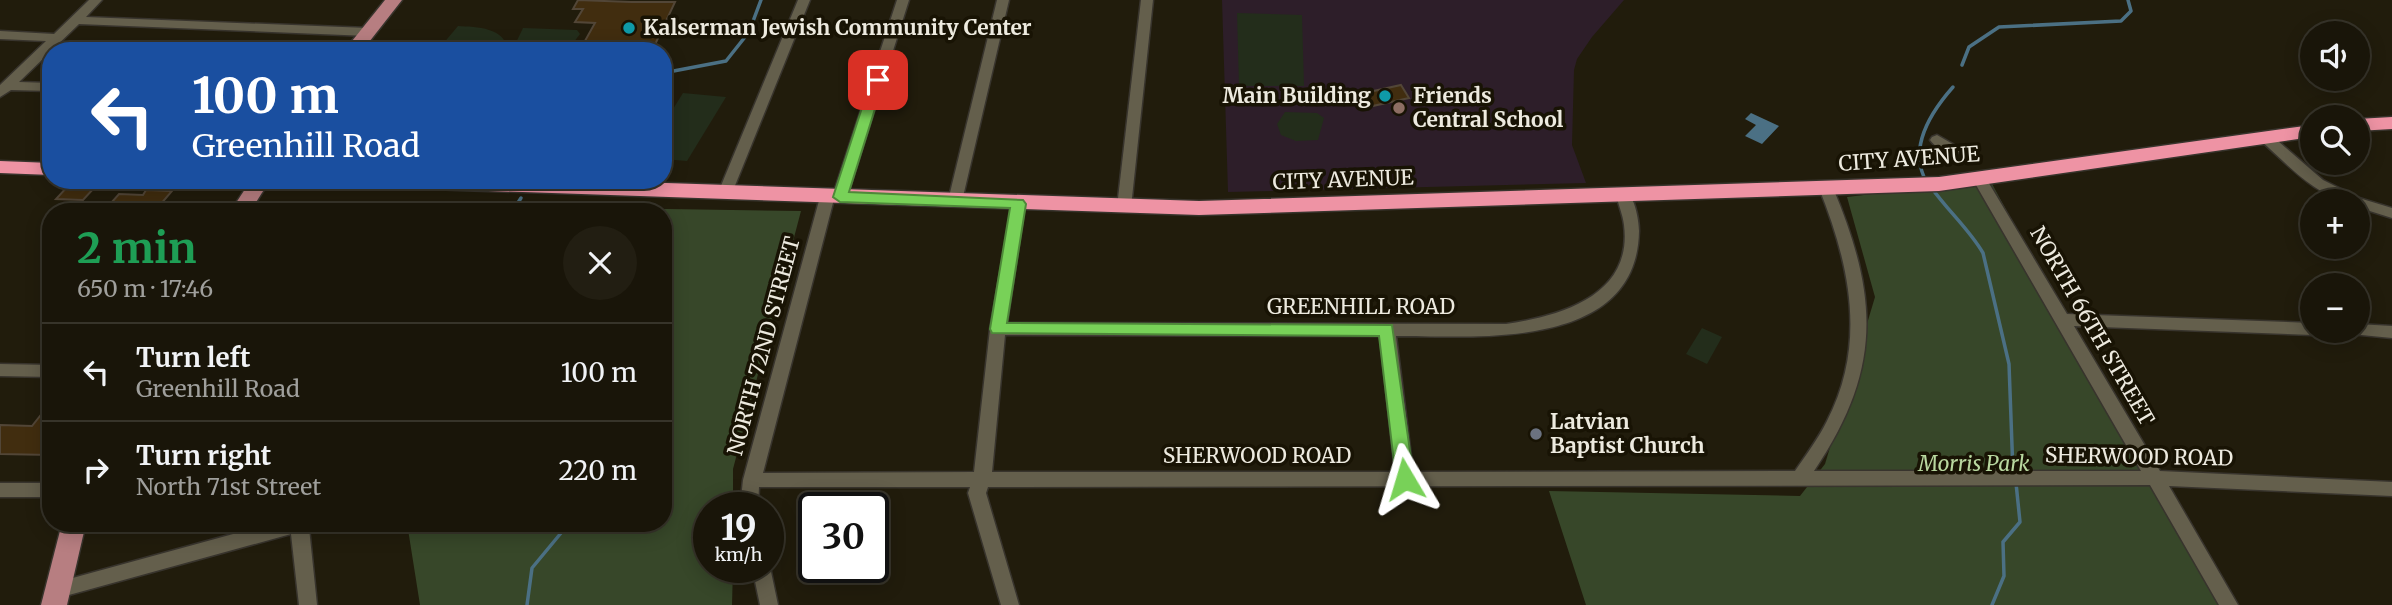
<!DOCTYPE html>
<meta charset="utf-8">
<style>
:root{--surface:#191509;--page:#221e12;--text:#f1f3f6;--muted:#9f9f9c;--line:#37342a}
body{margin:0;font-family:Merriweather,serif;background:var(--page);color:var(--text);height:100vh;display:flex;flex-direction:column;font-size:26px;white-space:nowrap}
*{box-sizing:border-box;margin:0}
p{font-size:23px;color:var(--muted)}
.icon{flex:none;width:38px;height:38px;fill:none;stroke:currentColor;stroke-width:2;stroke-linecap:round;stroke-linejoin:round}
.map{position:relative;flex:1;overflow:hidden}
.panel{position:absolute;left:42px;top:203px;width:630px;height:329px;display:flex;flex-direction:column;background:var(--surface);border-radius:28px;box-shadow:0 4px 18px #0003,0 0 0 2px var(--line)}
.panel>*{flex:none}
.banner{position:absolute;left:42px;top:42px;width:630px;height:147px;border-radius:28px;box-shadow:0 4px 18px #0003,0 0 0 2px var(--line);background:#1a4fa0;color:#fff;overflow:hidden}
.tools{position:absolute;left:2300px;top:21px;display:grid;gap:14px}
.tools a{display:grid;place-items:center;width:70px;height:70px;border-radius:50%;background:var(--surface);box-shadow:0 4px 18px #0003,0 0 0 2px var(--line);font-size:35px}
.speed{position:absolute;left:693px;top:492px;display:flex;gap:14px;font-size:35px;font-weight:700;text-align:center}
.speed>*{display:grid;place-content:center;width:91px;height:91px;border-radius:50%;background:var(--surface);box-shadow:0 4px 18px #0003,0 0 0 2px var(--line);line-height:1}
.speed small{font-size:18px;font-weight:400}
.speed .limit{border:4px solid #111;border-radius:10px;background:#fff;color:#111}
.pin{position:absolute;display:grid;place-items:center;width:60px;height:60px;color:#fff;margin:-30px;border-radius:14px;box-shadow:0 4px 10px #0006}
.me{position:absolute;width:77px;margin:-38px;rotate:353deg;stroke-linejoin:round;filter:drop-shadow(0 0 5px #0008)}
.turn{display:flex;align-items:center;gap:24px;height:147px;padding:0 35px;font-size:32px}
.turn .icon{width:91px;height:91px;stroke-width:2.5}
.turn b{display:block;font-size:49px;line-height:60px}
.round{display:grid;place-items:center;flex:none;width:74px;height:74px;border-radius:37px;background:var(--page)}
.head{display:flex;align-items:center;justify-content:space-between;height:119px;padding:0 35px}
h1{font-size:42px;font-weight:700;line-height:52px;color:#1e9e55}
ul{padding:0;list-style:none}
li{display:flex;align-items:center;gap:21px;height:98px;padding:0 35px;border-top:2px solid var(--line)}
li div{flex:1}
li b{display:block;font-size:26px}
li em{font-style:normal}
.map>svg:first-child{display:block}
.education{fill:#2d1e29}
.green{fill:#232d1b}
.forest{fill:#374729}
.water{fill:#4b7084}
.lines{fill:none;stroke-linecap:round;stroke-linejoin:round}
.stream{stroke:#4b7084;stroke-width:3.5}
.building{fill:#412d0f;stroke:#524637;stroke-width:2}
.minor-casing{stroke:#38342d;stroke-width:3}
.major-casing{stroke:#38342d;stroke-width:3}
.highway-casing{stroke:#38342d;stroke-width:3}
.minor{fill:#645f4c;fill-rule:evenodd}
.major{fill:#b77e81;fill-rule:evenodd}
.highway{fill:#ee93a4;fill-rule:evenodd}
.route{fill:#78d158;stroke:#4e8839;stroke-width:2}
.culture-dot{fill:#0f9aa8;stroke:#181304;stroke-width:2.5}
.education-dot{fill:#8d6e63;stroke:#181304;stroke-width:2.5}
.worship-dot{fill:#6b7280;stroke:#181304;stroke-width:2.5}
.labels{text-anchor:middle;stroke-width:7;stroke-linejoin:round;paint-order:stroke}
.poi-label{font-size:21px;font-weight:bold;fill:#edeadf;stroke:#181304;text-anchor:start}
.street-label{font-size:21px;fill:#edeadf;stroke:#181304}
.park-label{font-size:21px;font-style:italic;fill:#b8d79f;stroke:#181304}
</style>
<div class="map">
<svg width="2392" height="605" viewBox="0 0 2392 605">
<rect width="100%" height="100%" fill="#211c0c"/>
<polygon class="education" points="1222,0 1624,0 1592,37 1577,59 1574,70 1572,145 1586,183 1228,192"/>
<g class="green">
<polygon points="1237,13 1302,15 1304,86 1239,86"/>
<path d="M458,26c19,1 47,1 50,25h-71z"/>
<polygon points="523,28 577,30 580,34 567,51 512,51"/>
<polygon points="683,93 726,97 687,161 663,159 663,125"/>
<polygon points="1285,112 1317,113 1324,118 1318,140 1296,141 1281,135 1277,124"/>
<polygon points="1702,328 1722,337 1707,364 1686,354"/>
</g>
<g class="forest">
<polygon points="1990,180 2219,605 1586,605 1549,491 1800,496 1825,464 1875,297 1847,197"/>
<polygon points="472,206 801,211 733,469 733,507 709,508 709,567 733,567 732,605 420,605 407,523 663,523 663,212 471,212"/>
</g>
<polygon class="water" points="1751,113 1779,126 1762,144 1745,136 1756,125 1745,119"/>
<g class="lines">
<g class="stream">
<polyline points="1962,65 1969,47 1999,27 2121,21 2131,11 2128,0"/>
<polyline points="663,73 726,61 749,32 761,0"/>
<path d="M1926,181c-18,-33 4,-68 27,-94"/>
<path d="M1931,187c16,23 38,42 52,66l26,111 4,109"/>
<polyline points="512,212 521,198"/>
<polyline points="527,605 532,568 561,533 564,523"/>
<polyline points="1992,605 2004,576 2003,542 2020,522 2016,483"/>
</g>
</g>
<g class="building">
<polygon points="578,0 631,2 675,2 652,51 623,51 581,48 595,23 575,22 583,9 573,9"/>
<polygon points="1401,85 1409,98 1368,107 1360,94"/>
<polygon points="68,186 88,187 95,187 83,200 56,199"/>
<polygon points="146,190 172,191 154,212 103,212 119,194 143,195"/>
<polygon points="51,402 51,455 0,454 0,425 32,426"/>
</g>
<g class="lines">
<defs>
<g id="minor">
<polygon points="89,0 102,0 86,17 368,28 374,32 368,36 79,24 19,82 51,83 51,91 11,90 0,97 0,85 46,41 0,39 0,31 54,34"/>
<polygon points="798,0 810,0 732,193 730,197 720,197 718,193"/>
<path d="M897,0h12l-62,197 -7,5 -6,-3 -71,274 211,-1 16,-143 23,-129 5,-1 7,5 -18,119 499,1c54,-8 127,-28 118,-99 -1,-10 -6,-21 -8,-31l7,-5c11,3 16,31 16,42 -2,120 -161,105 -243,105l17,136 382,-1c11,-16 23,-32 32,-50 40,-77 23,-156 -8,-233l7,-5 7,5c46,110 49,182 -19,283h327l-169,-293 7,-5 5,2 83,139 245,9v8h7l-7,4 -238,-9 86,145 232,11v14l-223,-10 69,119h-19l-69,-120 -1162,2 -2,6 33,112h-18l-33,-112 2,-6h-211l-1,21h-18l3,-28 77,-283 7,-5 6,3zM1005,335l375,1 15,136h-403z"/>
<polygon points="997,0 1009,0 962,201 955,206 948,201"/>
<polygon points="1141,0 1153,0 1131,207 1124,212 1117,207"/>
<path d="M2266,133l5,2 52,45 36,18 33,10v10l-35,-11v-6c-39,0 -68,-36 -96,-60l-2,-3 2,-3z"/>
<path d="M1937,135l21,12 2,3 -2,3c-10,3 -22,-5 -28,-13l2,-3z"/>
<polygon points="2357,324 2392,326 2392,338 2351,334 2349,331 2357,331"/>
<polygon points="0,364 51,365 51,377 0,376"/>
<rect x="0" y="483" width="51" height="14"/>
<polygon points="273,523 311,523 309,528 317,605 299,605 291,534 58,598 51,596 49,590 51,584 58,582"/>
<polygon points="768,563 770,567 778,605 760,605 752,567 768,567"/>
</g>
<g id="major">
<polygon points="385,0 402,0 362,51 344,51"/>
<polygon points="251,180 270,180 250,212 230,212"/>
<polygon points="62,523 86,523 67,605 41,605"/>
</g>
<g id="highway">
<polygon points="2392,117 2392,129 2357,131 2357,119"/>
<polygon points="2312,125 2312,137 1939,191 1199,215 373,187 366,185 364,180 576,180 1199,201 1939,177"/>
<polygon points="0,161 51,163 51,175 0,173"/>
</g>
</defs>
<use href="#minor" class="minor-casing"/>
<use href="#major" class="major-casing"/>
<use href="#highway" class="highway-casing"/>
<use href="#minor" class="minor"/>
<use href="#major" class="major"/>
<use href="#highway" class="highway"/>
</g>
<polygon class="route" points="878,76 884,80 849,192 1023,200 1026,204 1007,323 1392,325 1414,479 1411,484 1405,486 1399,484 1396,479 1379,336 992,333 990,329 1010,208 840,202 833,197 871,80"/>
<g class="culture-dot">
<circle cx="629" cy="28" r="7"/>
<circle cx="1385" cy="96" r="7"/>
</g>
<circle class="education-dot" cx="1399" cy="108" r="7"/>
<circle class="worship-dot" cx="1536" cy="434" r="7"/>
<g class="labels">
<g class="poi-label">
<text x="643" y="35">Kalserman Jewish Community Center</text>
<text x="1371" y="103" text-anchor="end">Main Building</text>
<text x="1413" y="103">Friends<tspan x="1413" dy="24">Central School</tspan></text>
<text x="1550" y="429">Latvian<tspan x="1550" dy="24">Baptist Church</tspan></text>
</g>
<g class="street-label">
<text transform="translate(1909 159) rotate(-4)" y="7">CITY AVENUE</text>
<text transform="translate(1343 180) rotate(-2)" y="7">CITY AVENUE</text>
<text x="1361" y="314">GREENHILL ROAD</text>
<text transform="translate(2092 326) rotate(60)" y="7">NORTH 66TH STREET</text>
<text transform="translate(764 346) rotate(-75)" y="7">NORTH 72ND STREET</text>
<text x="1257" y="463">SHERWOOD ROAD</text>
<text transform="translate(2139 457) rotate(1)" y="7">SHERWOOD ROAD</text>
</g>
<g class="park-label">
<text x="1974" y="471">Morris Park</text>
</g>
</g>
</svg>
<div class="tools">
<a><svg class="icon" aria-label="sound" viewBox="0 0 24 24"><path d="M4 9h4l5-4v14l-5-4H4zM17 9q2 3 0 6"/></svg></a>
<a><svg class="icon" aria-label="search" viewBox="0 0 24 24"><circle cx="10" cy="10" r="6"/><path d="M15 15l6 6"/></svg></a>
<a>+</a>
<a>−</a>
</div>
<div class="speed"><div>19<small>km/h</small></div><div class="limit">30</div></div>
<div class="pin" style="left:878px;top:80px;background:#d93025"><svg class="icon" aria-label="arrive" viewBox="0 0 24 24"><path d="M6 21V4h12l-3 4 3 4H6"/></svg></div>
<svg class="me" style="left:1405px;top:479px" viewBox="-20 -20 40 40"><path d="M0-17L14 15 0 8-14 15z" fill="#78d158" stroke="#fff" stroke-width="4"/></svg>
<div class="banner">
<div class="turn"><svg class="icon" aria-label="left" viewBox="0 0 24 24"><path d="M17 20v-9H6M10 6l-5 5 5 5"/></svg><div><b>100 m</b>Greenhill Road</div></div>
</div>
<section class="panel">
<div class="head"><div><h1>2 min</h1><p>650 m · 17:46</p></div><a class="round"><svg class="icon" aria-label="close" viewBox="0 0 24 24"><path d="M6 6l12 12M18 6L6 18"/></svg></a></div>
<ul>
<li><svg class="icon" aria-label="left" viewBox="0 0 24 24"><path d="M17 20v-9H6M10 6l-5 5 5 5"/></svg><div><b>Turn left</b><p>Greenhill Road</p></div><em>100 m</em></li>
<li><svg class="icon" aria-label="right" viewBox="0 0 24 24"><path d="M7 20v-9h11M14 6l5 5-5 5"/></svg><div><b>Turn right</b><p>North 71st Street</p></div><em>220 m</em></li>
</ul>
</section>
</div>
